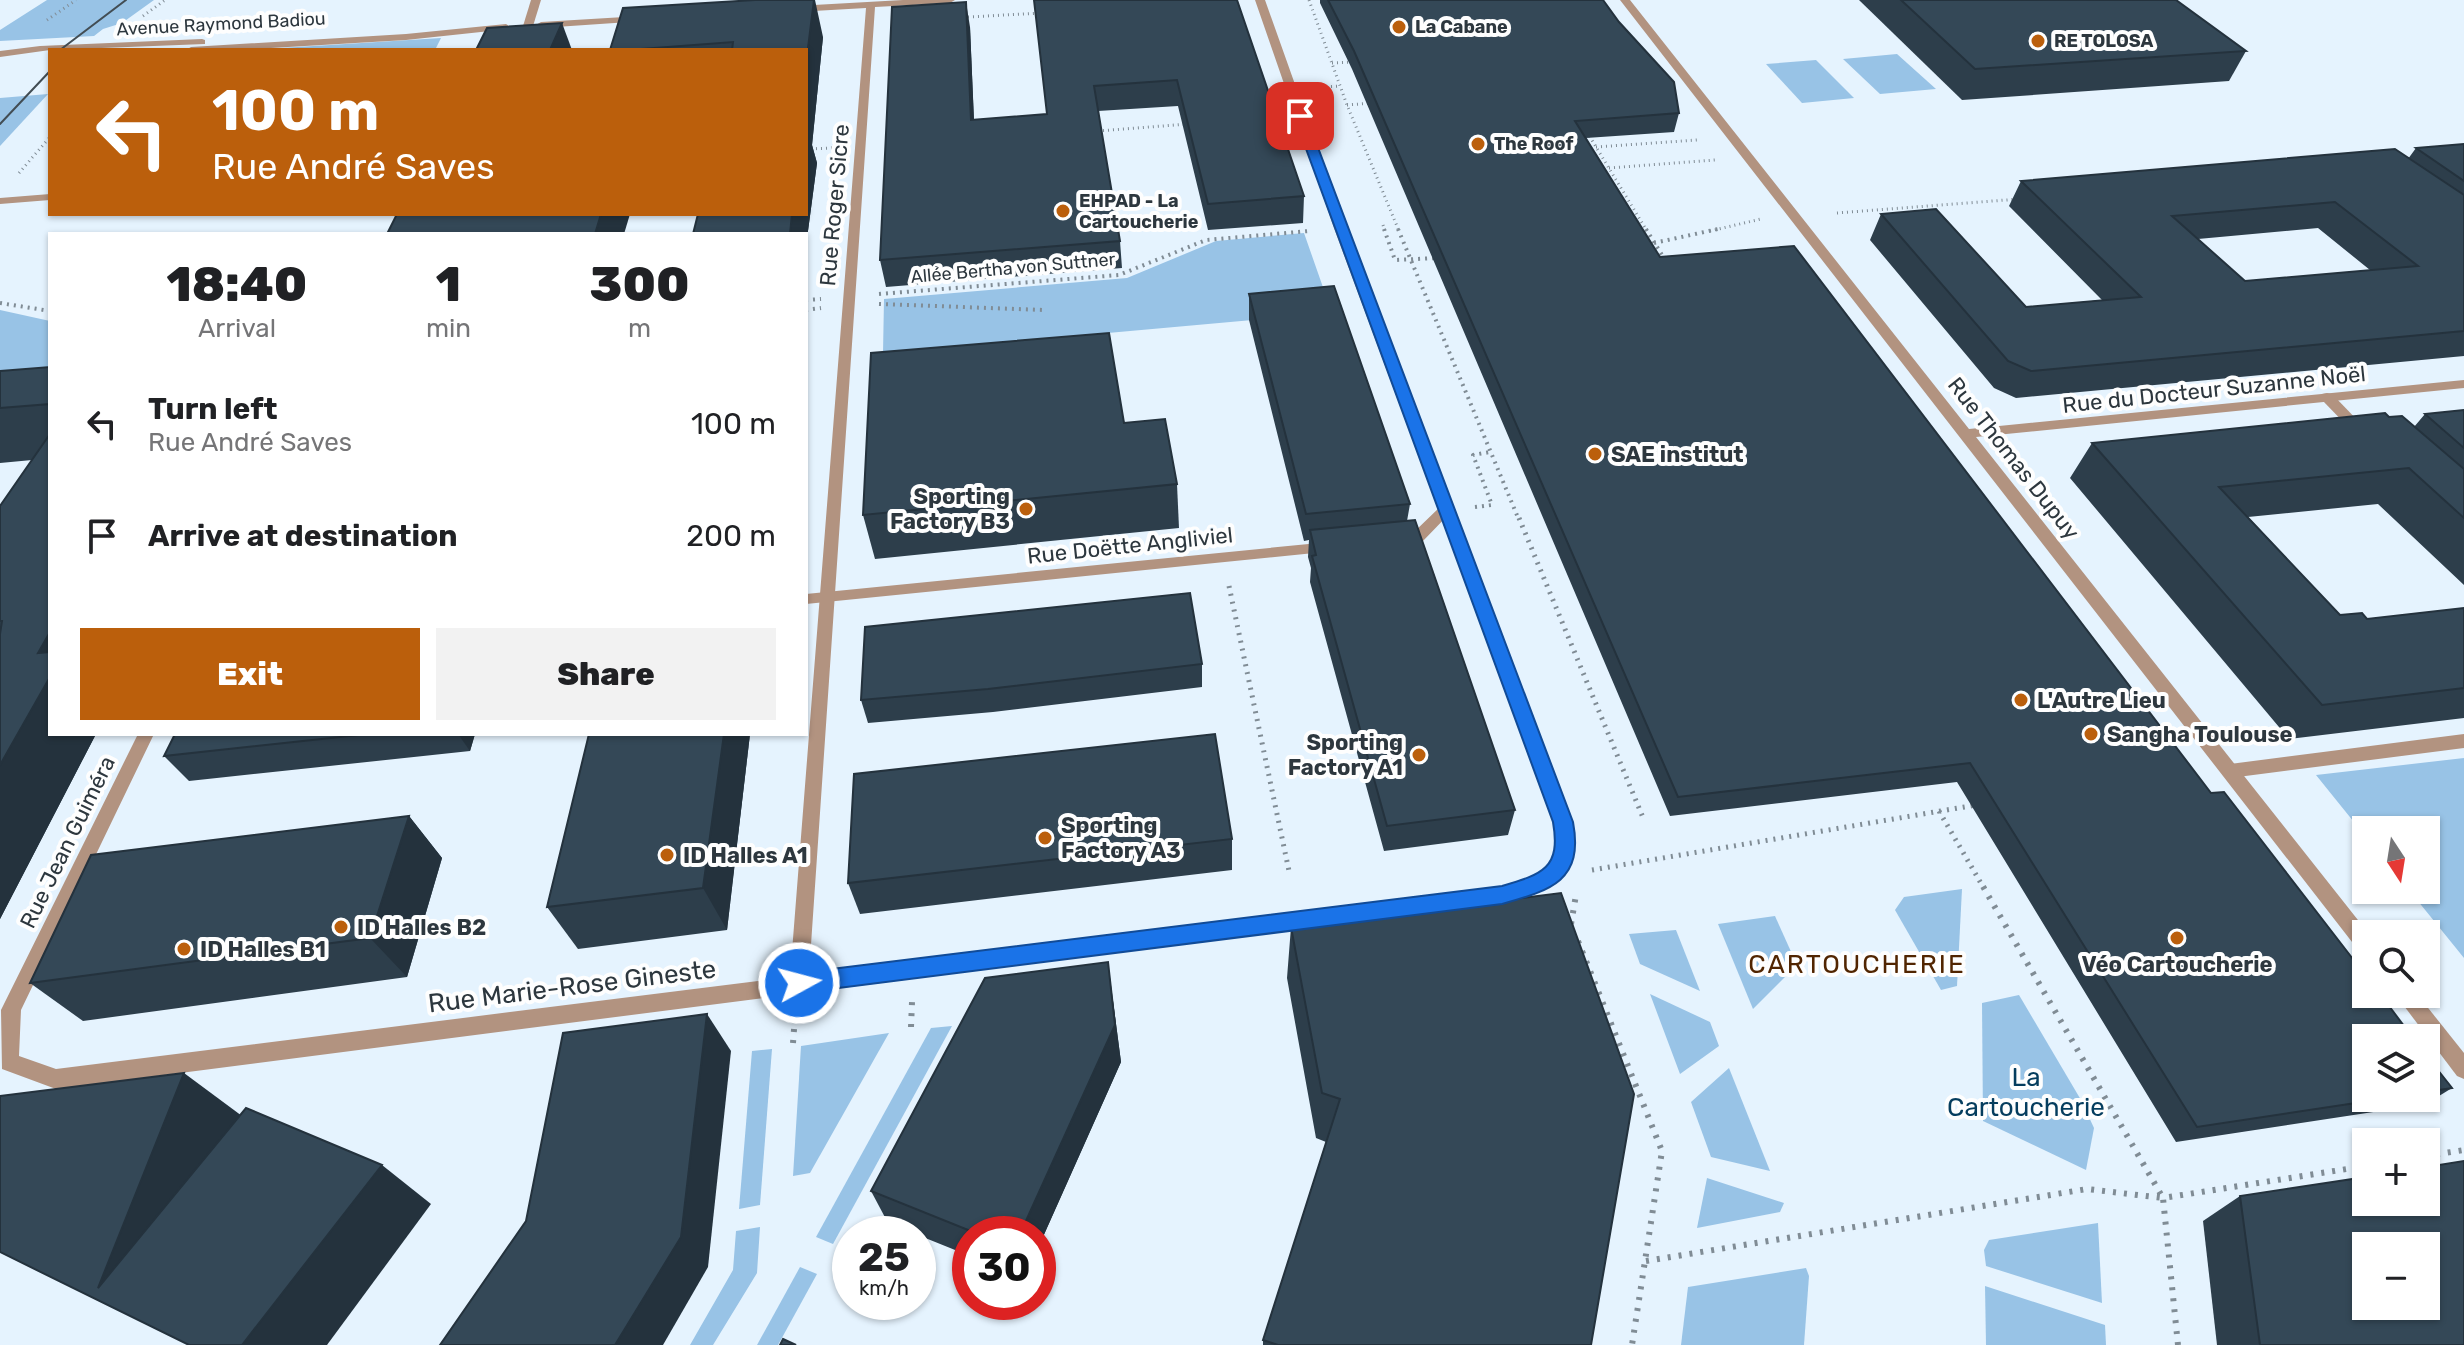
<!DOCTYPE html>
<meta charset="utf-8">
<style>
:root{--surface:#fff;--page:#f2f2f2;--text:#202124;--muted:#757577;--accent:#bb5f0c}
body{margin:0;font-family:Rubik,sans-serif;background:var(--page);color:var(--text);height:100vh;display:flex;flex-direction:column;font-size:30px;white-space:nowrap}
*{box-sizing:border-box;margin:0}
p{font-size:26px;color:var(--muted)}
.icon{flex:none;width:44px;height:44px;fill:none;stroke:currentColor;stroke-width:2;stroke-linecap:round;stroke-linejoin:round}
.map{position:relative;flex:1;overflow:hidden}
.side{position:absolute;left:48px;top:232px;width:760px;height:504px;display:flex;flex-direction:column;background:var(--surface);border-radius:0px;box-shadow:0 2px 6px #0004}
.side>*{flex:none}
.hud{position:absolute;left:48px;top:48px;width:760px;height:168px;border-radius:0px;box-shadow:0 2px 6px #0004;background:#bb5f0c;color:#fff;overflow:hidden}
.needle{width:52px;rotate:168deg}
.buttons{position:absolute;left:2352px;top:816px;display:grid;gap:16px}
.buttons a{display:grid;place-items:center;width:88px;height:88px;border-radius:0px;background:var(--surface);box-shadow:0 2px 6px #0004;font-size:40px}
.speed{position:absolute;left:832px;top:1216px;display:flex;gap:16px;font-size:40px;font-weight:700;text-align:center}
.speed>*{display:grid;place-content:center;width:104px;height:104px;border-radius:50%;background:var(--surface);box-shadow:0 2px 6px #0004;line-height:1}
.speed small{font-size:20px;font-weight:400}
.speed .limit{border:12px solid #d22;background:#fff;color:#111}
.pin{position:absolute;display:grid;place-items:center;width:68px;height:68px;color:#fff;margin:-34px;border-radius:16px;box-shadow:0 4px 12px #0006}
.me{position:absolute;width:88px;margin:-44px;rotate:83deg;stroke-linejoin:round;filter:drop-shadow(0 0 6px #0008)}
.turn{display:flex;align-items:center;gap:28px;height:168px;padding:0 32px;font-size:36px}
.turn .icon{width:104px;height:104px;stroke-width:2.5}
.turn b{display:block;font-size:56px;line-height:68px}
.eta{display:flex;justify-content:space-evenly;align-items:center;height:136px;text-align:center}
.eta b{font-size:48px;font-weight:800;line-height:56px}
.cta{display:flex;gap:16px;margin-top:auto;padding:16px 32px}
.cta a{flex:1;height:92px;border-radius:0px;background:var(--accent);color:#fff;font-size:32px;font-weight:800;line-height:92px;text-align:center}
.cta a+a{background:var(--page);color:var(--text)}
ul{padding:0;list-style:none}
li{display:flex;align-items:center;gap:24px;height:112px;padding:0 32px}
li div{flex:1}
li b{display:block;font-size:30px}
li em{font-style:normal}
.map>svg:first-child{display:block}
.green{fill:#98c3e6}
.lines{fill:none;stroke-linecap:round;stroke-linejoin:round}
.path-far3{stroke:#808c95;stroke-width:3;stroke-dasharray:1 4;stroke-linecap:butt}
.path-far2{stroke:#808c95;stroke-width:4;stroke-dasharray:2 5;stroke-linecap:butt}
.path-far1{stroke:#808c95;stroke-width:5;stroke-dasharray:2 6;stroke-linecap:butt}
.path{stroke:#808c95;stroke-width:6;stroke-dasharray:3 8;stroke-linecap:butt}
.service{fill:#b29380;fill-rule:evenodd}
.pedestrian{fill:#b29380;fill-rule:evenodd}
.minor{fill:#b29380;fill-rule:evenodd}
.tram{stroke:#424d54;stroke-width:2}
.wall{fill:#2d3e4b;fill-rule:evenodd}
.shaded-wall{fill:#24323d}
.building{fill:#344857;stroke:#24323d;stroke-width:2;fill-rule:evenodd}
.route{fill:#1a73e8;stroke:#114b97;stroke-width:2}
.poi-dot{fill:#bb5f0c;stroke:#fefefe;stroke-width:3}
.labels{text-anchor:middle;stroke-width:8;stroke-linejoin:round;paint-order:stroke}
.far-street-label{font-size:18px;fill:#2d373e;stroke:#fefefe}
.far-poi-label{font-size:18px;font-weight:bold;fill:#2d373e;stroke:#fefefe;text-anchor:start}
.street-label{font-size:22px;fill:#2d373e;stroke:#fefefe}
.poi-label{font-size:22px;font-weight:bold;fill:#2d373e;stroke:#fefefe;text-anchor:start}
.quarter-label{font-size:26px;letter-spacing:2px;fill:#512501;stroke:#fefefe}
.near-street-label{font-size:26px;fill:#2d373e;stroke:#fefefe}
.near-park-label{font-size:26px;fill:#053d5e;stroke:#fefefe}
</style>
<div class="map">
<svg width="2464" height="1345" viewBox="0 0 2464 1345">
<rect width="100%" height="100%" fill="#e5f3fe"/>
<g class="green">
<polygon points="47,0 154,0 122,23 103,29 94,36 0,41 0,30"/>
<polygon points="441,38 436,48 252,50"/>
<polygon points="1897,54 1936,89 1880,94 1843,59"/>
<polygon points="1816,60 1854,98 1802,103 1766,64"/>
<polygon points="48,94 0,146 0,98"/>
<polygon points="1304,233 1332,313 883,353 884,299 1127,278 1216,241"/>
<polygon points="0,310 50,321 50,400 0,396"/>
<polygon points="2464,758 2464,958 2409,890 2426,890 2426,830 2366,830 2366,837 2316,775"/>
<polygon points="1962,889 1957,986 1941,990 1895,910 1904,897"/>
<polygon points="1775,916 1797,965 1753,1009 1718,924"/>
<polygon points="1676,930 1700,991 1640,964 1629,934"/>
<polygon points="1650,994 1710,1022 1719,1046 1680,1074"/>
<polygon points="2019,995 2081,1100 2094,1128 2086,1170 1983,1121 1982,1003"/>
<polygon points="952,1026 833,1244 816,1237 931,1028"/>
<polygon points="889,1033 810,1173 793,1176 801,1046"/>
<polygon points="772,1049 760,1205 739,1209 752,1051"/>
<polygon points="1729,1068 1770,1171 1711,1157 1691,1102"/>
<polygon points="1707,1178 1784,1203 1780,1212 1697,1228"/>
<polygon points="2098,1223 2102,1303 1986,1266 1984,1250 1989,1240"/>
<polygon points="760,1227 757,1273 713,1345 690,1345 733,1270 736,1231"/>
<polygon points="800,1267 817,1274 778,1345 757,1345"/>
<polygon points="1806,1268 1809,1276 1804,1345 1681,1345 1688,1287"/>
<polygon points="1985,1286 2105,1325 2106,1345 1986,1345"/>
</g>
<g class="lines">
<g class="path-far3">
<polyline points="1309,0 1347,105 1399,231"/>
<polyline points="143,16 165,0"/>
<polyline points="968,17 1042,13"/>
<polyline points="47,20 76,0"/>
<polyline points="1332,63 1354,62"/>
<polyline points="1321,87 1340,86"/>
<polyline points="1347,105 1373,103"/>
<polyline points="1098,131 1188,124"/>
<polyline points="1587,132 1647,231"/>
<polyline points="1596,147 1697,140"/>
<polyline points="806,149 833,148"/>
<polyline points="1609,168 1715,160"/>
<polyline points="19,173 50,137"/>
<polyline points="1837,213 2019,199"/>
<polyline points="1383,225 1385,231"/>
<polyline points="1710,231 1761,219"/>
</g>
<g class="path-far2">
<polyline points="1384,229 1395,260 1437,258"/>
<polyline points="1398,229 1519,520"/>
<polyline points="1646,229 1665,260"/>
<polyline points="1654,243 1718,229"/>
<polyline points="879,294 1119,275 1206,240 1309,231"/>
<polyline points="806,300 821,299"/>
<polyline points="0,303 50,311"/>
<polyline points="879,304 1044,310"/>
<polyline points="806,310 821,308"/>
<polyline points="1475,507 1492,505 1473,455 1490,452"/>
</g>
<g class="path-far1">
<polyline points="1519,518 1644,820"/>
<polyline points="1229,586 1289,871"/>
<polyline points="1939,811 1982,885"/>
<polyline points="1592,870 1976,805"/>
</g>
<g class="path">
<polyline points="1571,924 1576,895"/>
<polyline points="1578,941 1662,1151 1632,1345"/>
<polyline points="911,1027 912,1002"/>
<polyline points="793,1043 795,1016"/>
<polyline points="2426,1156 2464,1150"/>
<polyline points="1646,1261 2087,1189 2163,1198 1981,883"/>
<polyline points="2178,1345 2163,1198 2366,1166"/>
</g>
<polygon class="service" points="531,0 541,0 533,26 528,29 523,26"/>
<g class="pedestrian">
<polygon points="2327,393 2332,394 2364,427 2364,433 2354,433 2322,400 2322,394"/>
<polygon points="1446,504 1453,509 1451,512 1422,542 1395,544 1393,540 1395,536 1413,533 1441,506"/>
<polygon points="1329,542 1334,543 1336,547 1334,551 806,604 806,594"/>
<polygon points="2464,734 2464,748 2230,778 2224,776 2221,771 2224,766 2230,764"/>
</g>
<g class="minor">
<path d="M903,0h52l-5,3 -75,4 -66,967 693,-87c41,-12 58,-19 52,-65l-220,-594 -79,-228h10l81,228 226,594c7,57 -22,66 -70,81l-1446,186 -54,-20 -1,-59 137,-276h16l-133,276 -2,46 37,13 734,-92 76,-969 -70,4 -5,-3 5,-3z"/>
<polygon points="1620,0 1630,0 1969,429 2464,380 2464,388 1976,437 2369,934 2366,934 2366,953 2359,951"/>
<polygon points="641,16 646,19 644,21 541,28 536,25 541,22"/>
<polygon points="506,24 511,27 509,29 406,40 238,50 186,50 191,47 406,34"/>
<polygon points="202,39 205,40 205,44 50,50 0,57 0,51 40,46"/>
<polygon points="50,194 50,200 0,204 0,198"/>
<polygon points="2395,994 2417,994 2464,1053 2464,1079 2457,1076"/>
</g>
<g class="tram">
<polyline points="60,50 126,0"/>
<polyline points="0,124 50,71"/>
</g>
</g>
<g class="wall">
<polygon points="1237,0 1304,196 1303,223 1208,230 1178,106 1098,111 1120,241 1122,268 886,287 880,260 970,27 974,120 1047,115"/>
<polygon points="1320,0 1603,0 1679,113 1674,132 1586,138 1660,257 2366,1098 2426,1098 2426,1055 2452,1088 2426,1104 2176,1142 1957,782 1670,816 1352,69 1320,3"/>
<polygon points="1859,0 2176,0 2246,51 2229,81 1962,100"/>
<polygon points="823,37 812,145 817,163 806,246 806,50 610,50"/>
<path d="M2464,144v212l-448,42 -22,-10 -124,-148 11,-26 145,93 76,-7 -93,-94 12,-25 387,-22 8,-11zM2318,228l52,42 -125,11 -47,-42z"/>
<polygon points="1249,294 1410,504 1407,521 1515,810 1508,835 1384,851 1310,582 1311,568 1308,557 1309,540 1304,541 1249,320"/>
<polygon points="50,367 50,734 96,734 0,919 0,506 32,460 0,463 0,371"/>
<polygon points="2464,410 2464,585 2378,504 2248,517 2340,615 2367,619 2464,608 2464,718 2289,739 2070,478 2092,443 2389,417 2414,427 2425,414"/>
<polygon points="1124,423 1177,484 1179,528 875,559 863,515"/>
<polygon points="1202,664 1202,687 993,712 868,723 861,700"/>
<polygon points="175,734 475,734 470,751 189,781 164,756"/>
<polygon points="589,734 750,734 727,930 578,949 547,907"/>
<polygon points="409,816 442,858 407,977 83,1021 30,983"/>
<polygon points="1232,839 1232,870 860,914 848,883"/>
<polygon points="1291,927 1591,1345 1263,1345 1263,1340 1326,1142 1316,1138 1287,978"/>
<polygon points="1113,1001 1121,1062 1038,1248 1038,1234 970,1234 970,1256 888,1223 871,1191"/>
<polygon points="2240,1196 2464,1345 2217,1345 2203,1221"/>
</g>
<g class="shaded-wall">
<polygon points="814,0 815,0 823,37 812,145 817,163 806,246 806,234 790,234 792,214 806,214 806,64"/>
<polygon points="966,2 970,27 975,146 971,120"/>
<polygon points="562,23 572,50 550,50"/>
<polygon points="601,214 630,214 624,234 595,234"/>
<polygon points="50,632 50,665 38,653"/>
<polygon points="50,677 50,734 96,734 0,919 0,765"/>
<polygon points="458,734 475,734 470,751"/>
<polygon points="724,734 750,734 727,930 703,888"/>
<polygon points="409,816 442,858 407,977 370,938"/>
<polygon points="1108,962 1121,1062 1038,1248 1038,1234 1020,1234"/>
<polygon points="707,1014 731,1051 708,1267 663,1345 615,1345"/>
<polygon points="184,1073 242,1116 98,1288"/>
<polygon points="382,1165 431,1204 327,1345 242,1345"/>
</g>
<g class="building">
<polygon points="755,0 814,0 806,64 806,50 732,50 733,42 628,50 610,50 623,8"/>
<polygon points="1034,0 1237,0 1304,196 1208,204 1177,80 1094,86 1120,241 880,260 892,7 966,2 971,120 1047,114"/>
<polygon points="1328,0 1603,0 1619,22 1674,82 1679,113 1575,121 1660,257 1794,246 2211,793 2224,792 2366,976 2366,994 2380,994 2413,1038 2366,1038 2366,1098 2389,1098 2197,1127 1970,763 1678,797 1354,51"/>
<polygon points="1901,0 2176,0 2246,51 1975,69"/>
<polygon points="562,23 550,50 476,50 487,28"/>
<polygon points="2464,144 2464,181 2416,148"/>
<path d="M2395,149l69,46v136l-433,40 -23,-10 -127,-147 55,-5 90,98 115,-10 -120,-116zM2335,202l83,64 -173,15 -73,-65z"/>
<polygon points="397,214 601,214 595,234 387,234"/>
<polygon points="698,214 792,214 790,234 693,234"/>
<polygon points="1334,286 1410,504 1306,514 1249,294"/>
<polygon points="1109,333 1124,423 1165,419 1177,484 863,515 871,353"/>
<polygon points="50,367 50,404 0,408 0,371"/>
<polygon points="2464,410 2464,448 2425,414"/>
<polygon points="2385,413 2389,417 2402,416 2464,469 2464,518 2409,468 2219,487 2340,615 2362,613 2367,619 2464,608 2464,688 2322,705 2092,443"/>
<polygon points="50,434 50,632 38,653 50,652 50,677 0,765 0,634 2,621 0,621 0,506"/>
<polygon points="1415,520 1515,810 1387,826 1312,556 1316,555 1310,530"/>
<polygon points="1190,593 1202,664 988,689 861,700 865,627"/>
<polygon points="175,734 368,734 164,756"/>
<polygon points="589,734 724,734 703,888 547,907"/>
<polygon points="1215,734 1232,839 848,883 854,774"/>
<polygon points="409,816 370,938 30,983 91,855"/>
<polygon points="1561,893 1634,1094 1591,1345 1278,1345 1263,1340 1340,1099 1322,1093 1291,927"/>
<polygon points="1108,962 1115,1025 1020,1234 978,1234 871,1191 985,978"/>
<polygon points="707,1014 681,1237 615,1345 440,1345 526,1221 563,1033"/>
<polygon points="2426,1055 2452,1088 2426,1092"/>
<polygon points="184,1073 98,1288 246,1108 382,1165 242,1345 189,1345 0,1252 0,1096"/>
<path d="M2464,1161v184h-204l-20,-149 126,-19v25h60v-35zM2366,1246h60v60h-60z"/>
<polygon points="783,1339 796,1345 780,1345"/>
</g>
<path class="route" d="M1300,113l6,3 267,706c11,59 -22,68 -71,82l-703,89 -8,-3 -3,-7 3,-7 8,-3 703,-87c41,-12 59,-18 51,-64l-259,-706z"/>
<g class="poi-dot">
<circle cx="1399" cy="27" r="8"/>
<circle cx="2038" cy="41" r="8"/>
<circle cx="1478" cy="144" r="8"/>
<circle cx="1063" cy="211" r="8"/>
<circle cx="1595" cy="454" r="8"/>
<circle cx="1026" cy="509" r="8"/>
<circle cx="2021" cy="700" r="8"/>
<circle cx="2091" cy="734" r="8"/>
<circle cx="1419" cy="755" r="8"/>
<circle cx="1045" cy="838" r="8"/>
<circle cx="667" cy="855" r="8"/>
<circle cx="341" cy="927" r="8"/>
<circle cx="2177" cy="938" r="8"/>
<circle cx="184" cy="949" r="8"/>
</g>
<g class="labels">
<g class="far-street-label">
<text transform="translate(221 24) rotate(-3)" y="6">Avenue Raymond Badiou</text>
<text transform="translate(1013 268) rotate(-5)" y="6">Allée Bertha von Suttner</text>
</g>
<g class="far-poi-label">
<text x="1415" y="33">La Cabane</text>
<text x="2054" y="47">RE TOLOSA</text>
<text x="1494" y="150">The Roof</text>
<text x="1079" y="207">EHPAD - La<tspan x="1079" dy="21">Cartoucherie</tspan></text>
</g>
<g class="street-label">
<text transform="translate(834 205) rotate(-85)" y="8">Rue Roger Sicre</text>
<text transform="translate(2214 389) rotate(-6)" y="8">Rue du Docteur Suzanne Noël</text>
<text transform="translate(2014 458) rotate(52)" y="8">Rue Thomas Dupuy</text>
<text transform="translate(1130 545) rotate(-6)" y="8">Rue Doëtte Angliviel</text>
<text transform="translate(67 842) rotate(-64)" y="8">Rue Jean Guiméra</text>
</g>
<g class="poi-label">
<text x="1611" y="462">SAE institut</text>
<text x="1010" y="504" text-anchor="end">Sporting<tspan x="1010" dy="25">Factory B3</tspan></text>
<text x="2037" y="708">L'Autre Lieu</text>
<text x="2107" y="742">Sangha Toulouse</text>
<text x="1403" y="750" text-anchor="end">Sporting<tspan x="1403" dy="25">Factory A1</tspan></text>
<text x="1061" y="833">Sporting<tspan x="1061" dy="25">Factory A3</tspan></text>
<text x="683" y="863">ID Halles A1</text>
<text x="357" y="935">ID Halles B2</text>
<text x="200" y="957">ID Halles B1</text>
<text x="2177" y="972" text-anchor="middle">Véo Cartoucherie</text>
</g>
<g class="quarter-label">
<text x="1857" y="973">CARTOUCHERIE</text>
</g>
<g class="near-street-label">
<text transform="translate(572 986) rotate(-7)" y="9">Rue Marie-Rose Gineste</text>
</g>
<g class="near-park-label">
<text x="2026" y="1086">La<tspan x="2026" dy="30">Cartoucherie</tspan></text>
</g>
</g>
</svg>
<div class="buttons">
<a><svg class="needle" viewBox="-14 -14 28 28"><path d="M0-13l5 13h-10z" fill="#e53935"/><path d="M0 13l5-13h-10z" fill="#757577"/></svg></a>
<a><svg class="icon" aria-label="search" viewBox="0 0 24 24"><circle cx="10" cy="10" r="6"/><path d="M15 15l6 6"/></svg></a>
<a><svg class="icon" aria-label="layers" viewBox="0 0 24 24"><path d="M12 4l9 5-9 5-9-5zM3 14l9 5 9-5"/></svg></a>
<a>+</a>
<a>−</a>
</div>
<div class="speed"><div>25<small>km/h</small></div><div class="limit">30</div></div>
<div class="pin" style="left:1300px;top:116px;background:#d93025"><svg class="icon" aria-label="arrive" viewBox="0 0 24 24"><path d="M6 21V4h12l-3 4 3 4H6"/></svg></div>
<svg class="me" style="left:799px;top:983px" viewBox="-20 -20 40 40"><circle r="17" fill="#1a73e8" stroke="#fff" stroke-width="3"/><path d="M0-11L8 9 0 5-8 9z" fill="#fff"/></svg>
<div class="hud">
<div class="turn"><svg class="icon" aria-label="left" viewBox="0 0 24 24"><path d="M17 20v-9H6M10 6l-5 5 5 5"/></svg><div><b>100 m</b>Rue André Saves</div></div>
</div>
<section class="side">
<div class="eta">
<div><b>18:40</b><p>Arrival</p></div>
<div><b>1</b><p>min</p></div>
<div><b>300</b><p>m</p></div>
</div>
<ul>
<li><svg class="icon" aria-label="left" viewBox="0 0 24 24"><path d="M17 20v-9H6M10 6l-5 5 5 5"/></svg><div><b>Turn left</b><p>Rue André Saves</p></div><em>100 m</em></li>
<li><svg class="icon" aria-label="arrive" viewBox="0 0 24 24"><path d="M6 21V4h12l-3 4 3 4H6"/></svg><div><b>Arrive at destination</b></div><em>200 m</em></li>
</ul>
<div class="cta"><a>Exit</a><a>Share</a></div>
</section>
</div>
